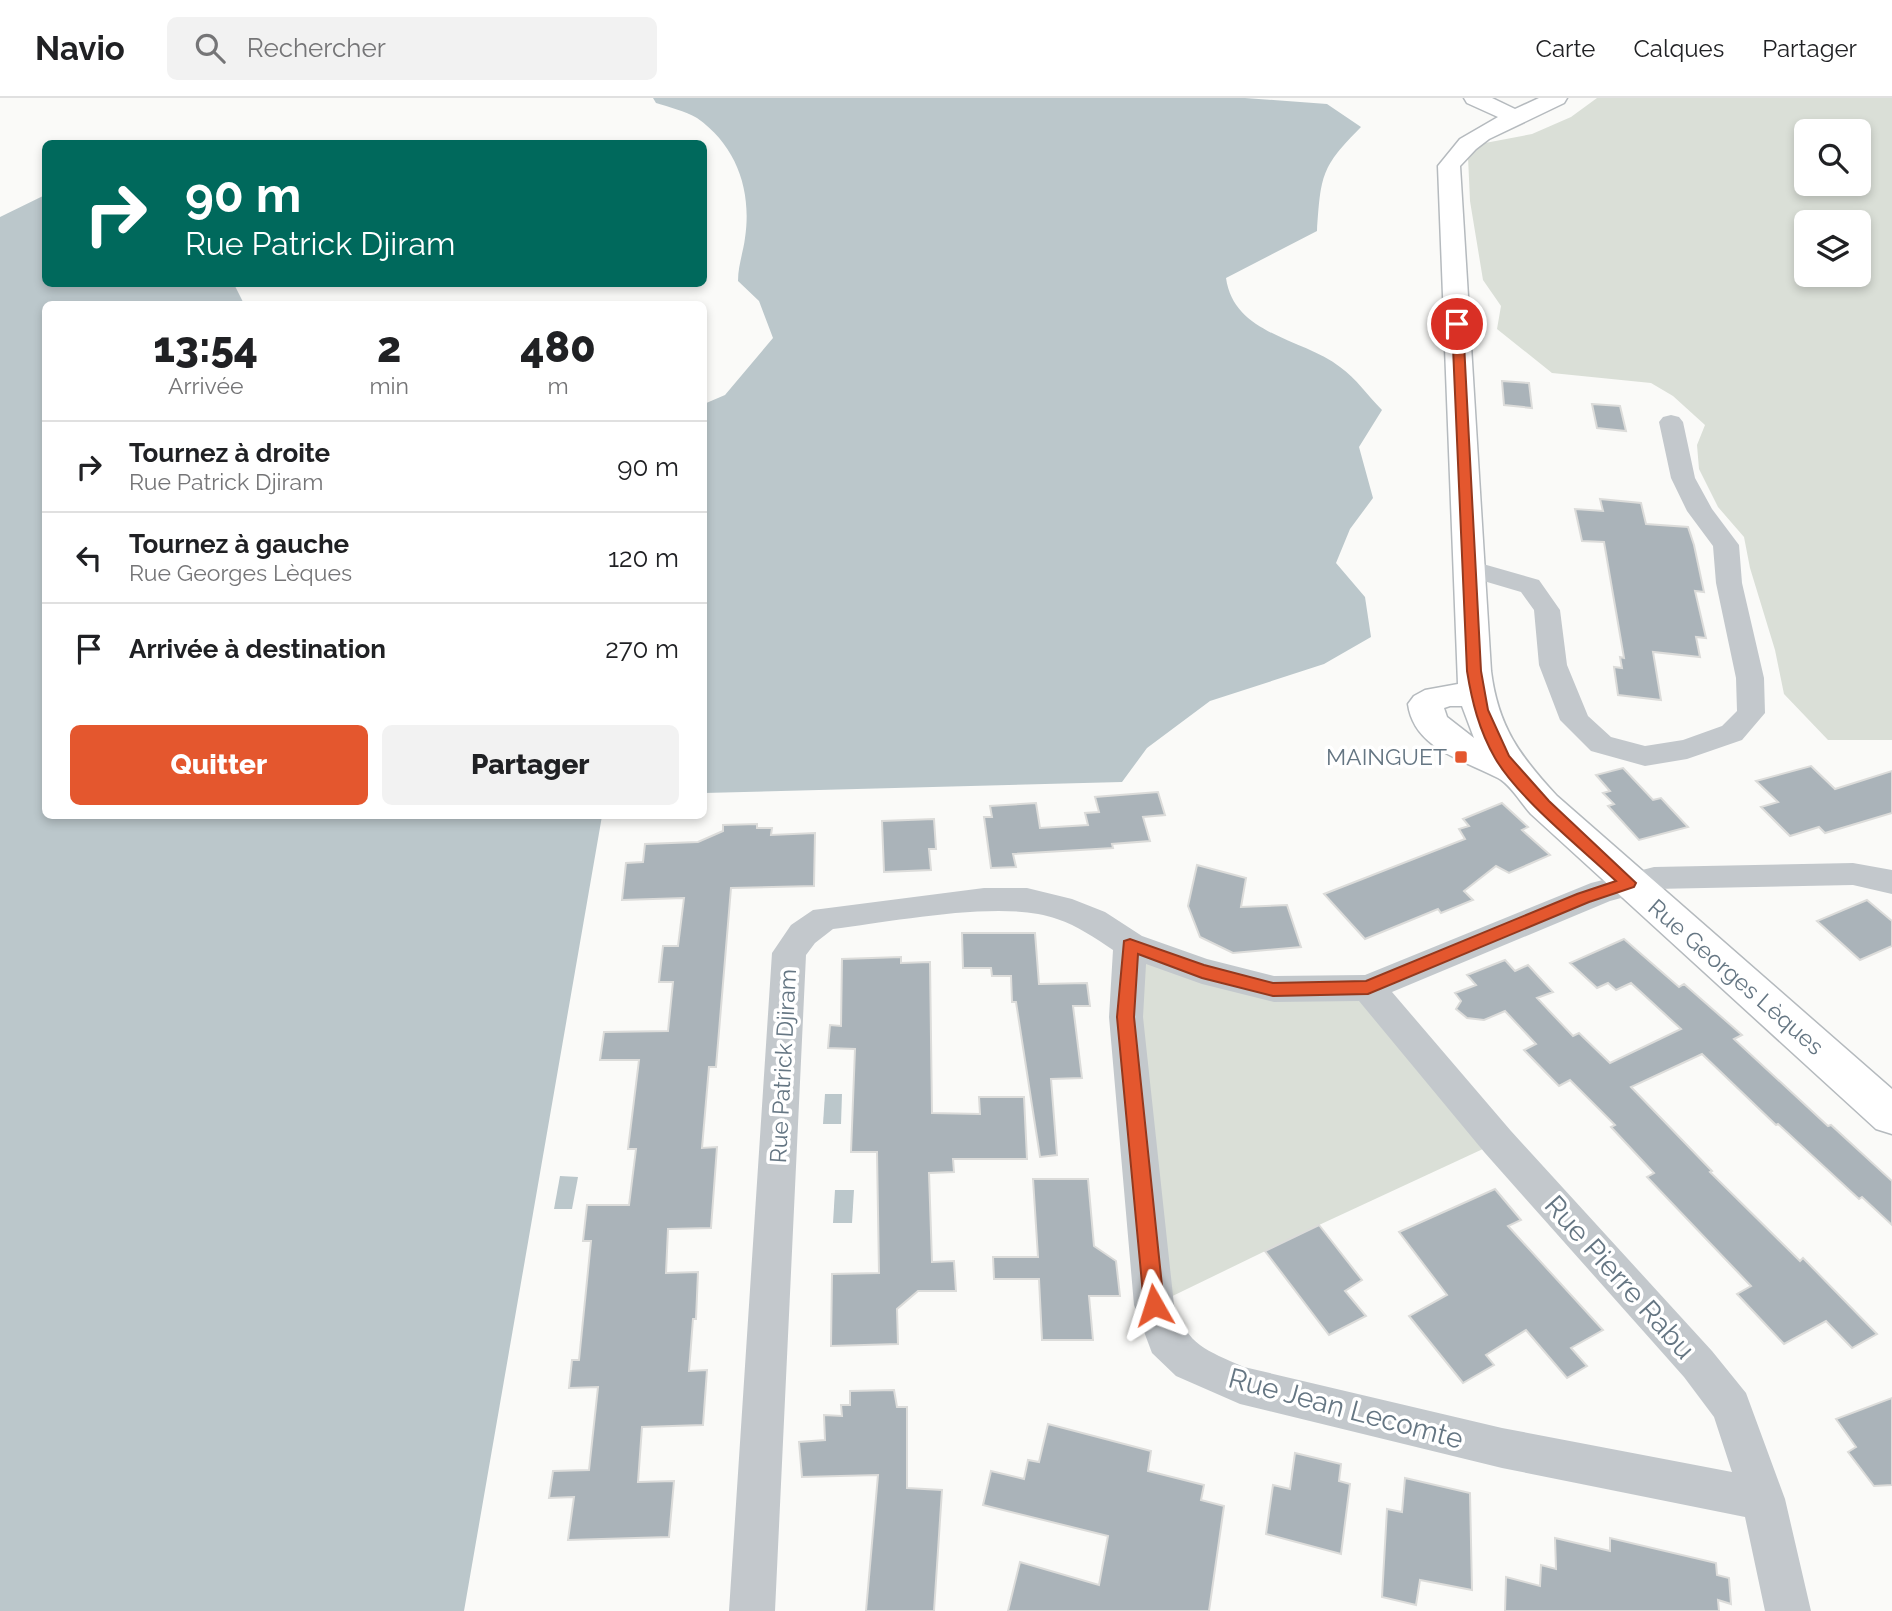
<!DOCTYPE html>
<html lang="fr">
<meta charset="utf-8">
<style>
:root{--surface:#fff;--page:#f2f2f2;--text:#202124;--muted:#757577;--line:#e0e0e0;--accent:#e4572e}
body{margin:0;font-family:Raleway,sans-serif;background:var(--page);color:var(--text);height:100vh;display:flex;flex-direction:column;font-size:26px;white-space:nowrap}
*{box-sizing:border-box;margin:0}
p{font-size:23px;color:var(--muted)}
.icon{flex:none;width:38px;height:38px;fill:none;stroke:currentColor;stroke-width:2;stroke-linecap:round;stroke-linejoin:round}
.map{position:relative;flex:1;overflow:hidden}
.details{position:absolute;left:42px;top:203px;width:665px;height:518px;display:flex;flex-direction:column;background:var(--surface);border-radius:10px;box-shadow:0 4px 10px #0003}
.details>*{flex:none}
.banner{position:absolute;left:42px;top:42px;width:665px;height:147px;border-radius:10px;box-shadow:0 4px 10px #0003;background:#00695c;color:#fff;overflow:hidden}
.buttons{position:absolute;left:1794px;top:21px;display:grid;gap:14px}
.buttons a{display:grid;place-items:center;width:77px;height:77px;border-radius:10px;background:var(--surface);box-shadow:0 4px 10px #0003;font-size:35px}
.pin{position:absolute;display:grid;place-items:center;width:60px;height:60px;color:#fff;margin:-30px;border:4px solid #fff;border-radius:50%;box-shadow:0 2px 7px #0007}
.me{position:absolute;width:77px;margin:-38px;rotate:354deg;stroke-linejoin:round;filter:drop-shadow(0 0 5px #0008)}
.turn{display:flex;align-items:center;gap:24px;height:147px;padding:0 28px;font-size:32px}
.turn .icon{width:91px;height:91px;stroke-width:2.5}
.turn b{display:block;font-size:49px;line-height:60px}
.eta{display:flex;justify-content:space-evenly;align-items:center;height:119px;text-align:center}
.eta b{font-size:42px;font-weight:800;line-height:49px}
.cta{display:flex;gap:14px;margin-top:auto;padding:14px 28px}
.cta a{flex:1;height:80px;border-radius:10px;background:var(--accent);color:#fff;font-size:28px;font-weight:800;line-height:80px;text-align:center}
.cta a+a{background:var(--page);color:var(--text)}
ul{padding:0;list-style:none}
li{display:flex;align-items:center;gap:21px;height:91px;padding:0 28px;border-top:2px solid var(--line)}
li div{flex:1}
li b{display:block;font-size:26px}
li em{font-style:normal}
header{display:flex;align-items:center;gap:42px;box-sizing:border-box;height:98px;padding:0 35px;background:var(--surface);border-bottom:2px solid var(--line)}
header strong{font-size:33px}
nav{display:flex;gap:38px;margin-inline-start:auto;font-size:24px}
.search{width:490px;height:63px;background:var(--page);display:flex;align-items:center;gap:18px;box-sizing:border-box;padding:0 24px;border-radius:10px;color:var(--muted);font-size:26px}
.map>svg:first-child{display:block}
.green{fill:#dadfd7;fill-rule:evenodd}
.water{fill:#bbc7cb}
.building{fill:#aab3b9;stroke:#dcdcda;stroke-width:2}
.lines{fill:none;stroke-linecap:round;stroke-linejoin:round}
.major-casing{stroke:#b5babe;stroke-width:3}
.minor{fill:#c3c8cc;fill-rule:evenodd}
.major{fill:#fff;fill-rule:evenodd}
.route{fill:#e4572e;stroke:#94391e;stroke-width:2}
.poi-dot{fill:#e4572e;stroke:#fff;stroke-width:2.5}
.labels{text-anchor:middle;stroke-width:7;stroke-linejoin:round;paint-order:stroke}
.poi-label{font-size:23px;fill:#657683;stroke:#fff;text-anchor:end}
.street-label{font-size:23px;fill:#657683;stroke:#fff}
.near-street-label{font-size:28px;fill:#657683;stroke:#fff}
</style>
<header>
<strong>Navio</strong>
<div class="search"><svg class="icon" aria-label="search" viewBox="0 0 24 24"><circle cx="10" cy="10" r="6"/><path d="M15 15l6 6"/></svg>Rechercher</div>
<nav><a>Carte</a><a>Calques</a><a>Partager</a></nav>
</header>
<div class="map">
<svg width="1892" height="1513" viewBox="0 0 1892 1513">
<rect width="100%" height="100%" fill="#fafaf8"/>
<g class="green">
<path d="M1597,0h295v642h-64l-44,-46 -9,-44 -25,-82 -6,-31 -26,-30 -19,-38 -2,-24 8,-20 -32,-29 -22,-13 -99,-10 -55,-44 4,-23 -18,-26 -13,-79 -2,-44 17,-14 47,-9 39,-17zM1806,33h52v53h-52zM1806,124h52v53h-52z"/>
<polygon points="1130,847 1202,873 1368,890 1498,1044 1319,1127 1154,1207"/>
</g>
<g class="water">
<path d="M653,0h592l82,6 34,23c-40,40 -40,48 -44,104l-91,47c8,57 76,60 114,89 16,11 28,29 42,43l-23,37 14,51 -23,31 -14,34 29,34 6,40 -47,27 -114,37 -63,47 -25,34 -418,11v-389l21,-9 48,-57 -14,-37 -21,-20c0,-15 5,-28 7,-43 7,-47 -8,-92 -48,-120 -12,-7 -28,-11 -41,-15z"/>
<polygon points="45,97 46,186 234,186 244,206 46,206 46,718 602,718 464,1513 0,1513 0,119"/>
<polygon points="825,996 842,996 841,1026 823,1026"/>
<polygon points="560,1078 578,1079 572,1111 554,1111"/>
<polygon points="835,1092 854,1092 852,1125 833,1125"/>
</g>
<g class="building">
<polygon points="1502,283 1529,285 1532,310 1504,307"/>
<polygon points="1592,306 1620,308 1626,333 1597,330"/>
<polygon points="1600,401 1641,405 1646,426 1688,429 1694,447 1704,494 1695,493 1706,540 1696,539 1700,559 1653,554 1661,602 1618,597 1614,569 1622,570 1620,559 1624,560 1604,444 1582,443 1575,411 1603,413"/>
<polygon points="1811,668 1835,691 1892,673 1892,715 1825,735 1819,729 1790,738 1761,709 1778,704 1756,683"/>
<polygon points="1623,670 1653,702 1661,700 1688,729 1639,742 1608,708 1614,706 1603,695 1610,693 1596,677"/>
<polygon points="1158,694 1165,717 1143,719 1150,743 1112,746 1113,750 1013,756 1016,769 991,770 984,719 992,719 990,708 1036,705 1040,730 1088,727 1085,715 1099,714 1095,699"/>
<polygon points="1502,705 1528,729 1522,732 1550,757 1509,775 1496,768 1464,793 1473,802 1441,815 1438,811 1365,841 1324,796 1465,741 1459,731 1469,728 1463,721"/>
<polygon points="934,721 936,751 929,751 931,772 884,774 882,723"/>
<polygon points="757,726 757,730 772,730 771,737 815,735 814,788 731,790 716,969 709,969 702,1050 717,1049 711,1130 668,1131 666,1175 698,1174 696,1221 693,1221 689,1273 707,1272 703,1327 642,1329 638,1384 674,1383 669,1439 568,1442 574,1399 549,1400 553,1373 589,1372 598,1289 569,1290 572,1262 579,1262 591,1143 583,1143 587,1107 629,1107 636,1051 628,1051 639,962 600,962 604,934 668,933 673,884 659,884 663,848 678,848 684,800 622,802 626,765 643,764 645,746 698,744 723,733 723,727"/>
<polygon points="1197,767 1246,780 1241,809 1287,807 1301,849 1233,855 1200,839 1188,808"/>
<polygon points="1867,802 1892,823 1892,848 1860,862 1817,823"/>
<polygon points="962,835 1035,835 1039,886 1087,885 1090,908 1073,908 1082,980 1051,981 1057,1057 1040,1059 1016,904 1012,904 1011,878 992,878 991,870 963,870"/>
<polygon points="1624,841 1679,889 1684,886 1742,937 1734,941 1828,1028 1831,1027 1892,1083 1892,1127 1862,1099 1859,1101 1778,1026 1776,1027 1702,956 1631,989 1712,1073 1710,1074 1800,1163 1803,1160 1877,1236 1852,1250 1826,1223 1784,1246 1737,1196 1751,1188 1647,1079 1654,1075 1611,1029 1615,1027 1570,982 1559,988 1524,952 1536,946 1505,913 1484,922 1467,920 1456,911 1461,903 1455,895 1476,887 1467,877 1505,862 1515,873 1528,867 1553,894 1537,900 1573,938 1579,935 1610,965 1681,931 1631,885 1616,892 1608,885 1597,890 1570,865"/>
<polygon points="901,859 901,865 930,864 932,1015 980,1016 979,999 1024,999 1027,1061 953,1061 954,1074 929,1075 932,1164 954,1163 956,1193 918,1193 897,1211 898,1246 831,1248 832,1176 879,1175 877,1054 851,1054 855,951 828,950 830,927 841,928 842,861"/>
<polygon points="1033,1081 1088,1081 1094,1148 1116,1163 1120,1198 1089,1198 1093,1242 1042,1242 1039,1181 994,1181 993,1159 1038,1159"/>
<polygon points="1495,1091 1521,1122 1508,1128 1603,1232 1571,1250 1587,1268 1567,1280 1526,1232 1486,1257 1494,1267 1463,1285 1409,1218 1447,1197 1399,1134"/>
<polygon points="1319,1127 1362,1182 1345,1193 1366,1218 1329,1237 1265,1153"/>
<polygon points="894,1292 897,1309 907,1309 907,1390 942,1392 934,1513 866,1513 878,1377 802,1379 799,1344 825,1342 824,1317 842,1318 841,1307 850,1307 850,1293"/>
<polygon points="1892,1300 1892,1387 1874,1388 1848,1354 1856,1349 1836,1321"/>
<polygon points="1048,1326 1151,1353 1148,1373 1204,1387 1201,1402 1224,1408 1209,1513 1008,1513 1020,1464 1099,1487 1108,1438 983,1407 991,1373 1024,1381 1028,1362 1039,1364"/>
<polygon points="1295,1355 1341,1366 1339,1383 1350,1386 1341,1456 1266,1436 1273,1387 1290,1391"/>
<polygon points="1405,1380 1470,1395 1472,1492 1420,1482 1416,1507 1382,1499 1387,1411 1402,1414"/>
<polygon points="1555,1440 1610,1453 1610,1440 1716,1465 1717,1477 1729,1480 1731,1506 1718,1502 1719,1513 1505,1513 1506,1479 1540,1488 1541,1467 1556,1471"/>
</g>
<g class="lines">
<defs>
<path id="major" d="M1464,0h28l23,11 24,-11h28l-3,5 -75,36 -13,10 -16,17 31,505c7,56 29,85 66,125l335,293v45l-16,-5 -345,-315c-10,-11 -21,-30 -33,-36 -34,-18 -84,-29 -90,-74l6,-8 11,-6 33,-6 -20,-518 22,-27 38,-22 -31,-14zM1450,608h12l12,32 -27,-21 -3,-9z"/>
</defs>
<use href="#major" class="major-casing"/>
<g class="minor">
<polygon points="1671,317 1679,319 1683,324 1695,380 1712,411 1739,447 1742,485 1764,580 1765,615 1742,642 1687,661 1645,668 1591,653 1560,622 1539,567 1534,512 1521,494 1460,476 1456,470 1460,464 1469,462 1539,482 1560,512 1567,567 1588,618 1611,639 1645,648 1683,642 1722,628 1737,613 1736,580 1716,485 1713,448 1687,413 1671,380 1659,324 1663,319"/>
<path d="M1853,765l39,7v24l-39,-9 -199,4 -44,12 -218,91 119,139 201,220 34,42 39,106 26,112h-46l-20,-94 -243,-49 -262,-64 -64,-28 -24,-23 -18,-48 -25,-288 4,-67c-18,-12 -35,-24 -56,-31 -53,-20 -165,3 -224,10l-18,14 -9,12 -31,656h-46l43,-658 19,-28 22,-15 171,-22h43l45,11 33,13 37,24 65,23 67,17 91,-1 226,-92 63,-16zM1146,866l56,20 72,18 85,-1 126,152 199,224 30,40 18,55 -230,-44 -258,-61c-38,-17 -56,-21 -70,-62l-31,-288z"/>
</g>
<use href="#major" class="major"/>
</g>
<path class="route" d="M1457,223l6,3 18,347 7,39 21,46 40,45 87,82 -2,4 -45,15 -221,92 -95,2 -71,-18 -64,-24 -4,63 30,288 -3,7 -7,2 -7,-2 -3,-7 -27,-288 7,-76 6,-2 74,26 69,18 93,-2 211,-87 39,-13c-35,-33 -98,-83 -121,-123 -16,-28 -23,-56 -28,-87l-15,-347z"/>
<rect class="poi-dot" x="1454" y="652" width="14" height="14" rx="3.5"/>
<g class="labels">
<g class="poi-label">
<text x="1447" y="667">MAINGUET</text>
</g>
<g class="street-label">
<text transform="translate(1736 879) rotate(41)" y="8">Rue Georges Lèques</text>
<text transform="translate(783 968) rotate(-87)" y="8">Rue Patrick Djiram</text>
</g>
<g class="near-street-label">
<text transform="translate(1620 1179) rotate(48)" y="10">Rue Pierre Rabu</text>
<text transform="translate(1346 1310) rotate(15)" y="10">Rue Jean Lecomte</text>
</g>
</g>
</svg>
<div class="buttons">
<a><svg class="icon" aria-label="search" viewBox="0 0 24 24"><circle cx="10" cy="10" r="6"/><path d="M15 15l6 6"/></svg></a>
<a><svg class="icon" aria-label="layers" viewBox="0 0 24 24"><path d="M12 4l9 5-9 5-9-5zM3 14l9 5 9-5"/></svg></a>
</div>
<div class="pin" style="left:1457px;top:226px;background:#d93025"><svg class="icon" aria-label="arrive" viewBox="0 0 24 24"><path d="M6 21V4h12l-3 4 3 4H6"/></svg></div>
<svg class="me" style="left:1154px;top:1207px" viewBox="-20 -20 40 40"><path d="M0-17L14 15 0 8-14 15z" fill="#e4572e" stroke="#fff" stroke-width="4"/></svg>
<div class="banner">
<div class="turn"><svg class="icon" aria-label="right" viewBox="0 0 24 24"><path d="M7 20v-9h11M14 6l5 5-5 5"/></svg><div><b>90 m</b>Rue Patrick Djiram</div></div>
</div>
<section class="details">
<div class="eta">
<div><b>13:54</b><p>Arrivée</p></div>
<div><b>2</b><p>min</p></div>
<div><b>480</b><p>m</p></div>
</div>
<ul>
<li><svg class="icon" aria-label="right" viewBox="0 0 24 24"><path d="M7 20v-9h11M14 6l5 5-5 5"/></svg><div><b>Tournez à droite</b><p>Rue Patrick Djiram</p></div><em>90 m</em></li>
<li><svg class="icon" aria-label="left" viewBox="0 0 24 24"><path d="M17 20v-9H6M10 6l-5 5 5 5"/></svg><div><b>Tournez à gauche</b><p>Rue Georges Lèques</p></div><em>120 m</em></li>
<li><svg class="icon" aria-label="arrive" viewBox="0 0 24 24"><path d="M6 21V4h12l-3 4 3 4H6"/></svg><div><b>Arrivée à destination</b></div><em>270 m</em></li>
</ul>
<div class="cta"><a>Quitter</a><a>Partager</a></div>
</section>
</div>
